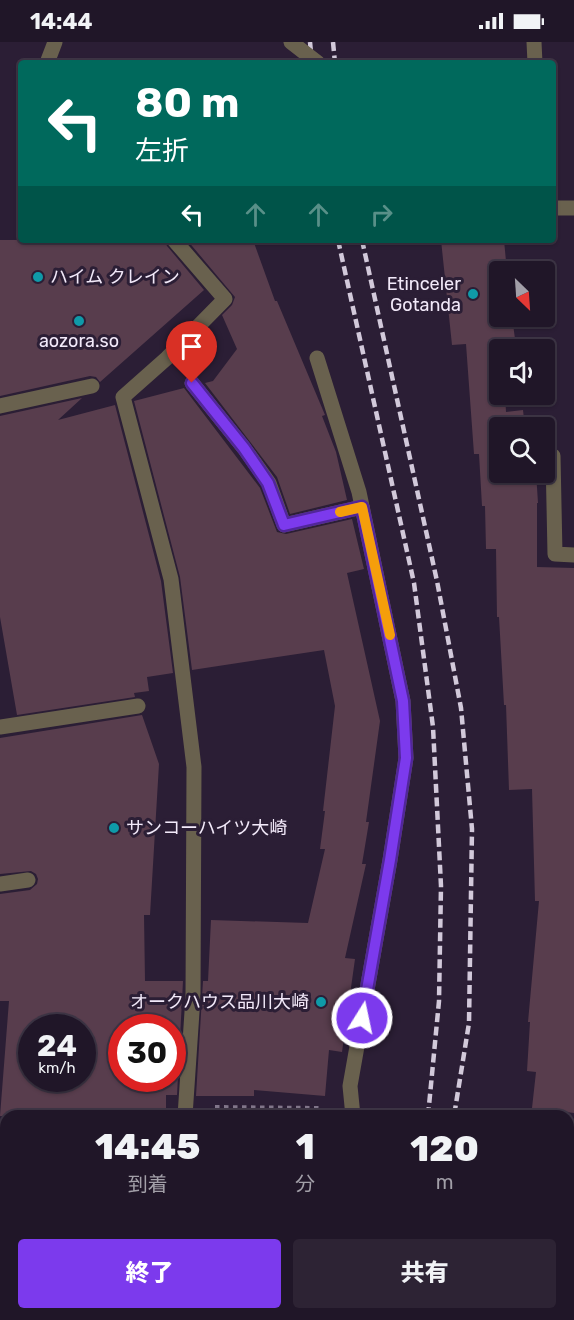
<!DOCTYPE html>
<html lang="ja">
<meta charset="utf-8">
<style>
:root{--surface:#201628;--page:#2d2334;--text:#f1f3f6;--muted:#a29fa8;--line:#3d3545;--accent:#7c3aed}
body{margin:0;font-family:Rubik,"Noto Sans JP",sans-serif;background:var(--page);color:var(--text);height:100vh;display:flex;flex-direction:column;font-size:22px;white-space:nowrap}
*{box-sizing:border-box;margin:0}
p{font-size:20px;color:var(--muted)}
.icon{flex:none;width:33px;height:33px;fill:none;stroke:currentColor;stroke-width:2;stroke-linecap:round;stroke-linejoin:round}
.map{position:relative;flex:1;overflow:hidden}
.drawer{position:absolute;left:0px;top:1068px;width:574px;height:210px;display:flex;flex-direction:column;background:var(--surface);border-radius:18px 18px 0 0;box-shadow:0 2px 4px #0004,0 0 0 2px var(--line)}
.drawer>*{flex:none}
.top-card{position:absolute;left:18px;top:18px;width:538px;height:183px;border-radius:6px;box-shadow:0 2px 4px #0004,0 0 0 2px var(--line);background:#00695c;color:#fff;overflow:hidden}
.needle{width:39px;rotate:155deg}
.fabs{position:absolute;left:489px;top:219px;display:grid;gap:12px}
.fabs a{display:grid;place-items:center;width:66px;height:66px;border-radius:6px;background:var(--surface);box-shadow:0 2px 4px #0004,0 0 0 2px var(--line);font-size:30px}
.speed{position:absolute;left:18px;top:972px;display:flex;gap:12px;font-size:30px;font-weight:700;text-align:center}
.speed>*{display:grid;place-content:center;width:78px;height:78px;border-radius:50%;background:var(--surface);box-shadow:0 2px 4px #0004,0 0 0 2px var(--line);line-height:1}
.speed small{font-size:15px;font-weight:400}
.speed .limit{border:9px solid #d22;background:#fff;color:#111}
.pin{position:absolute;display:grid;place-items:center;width:51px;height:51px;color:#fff;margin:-62px -26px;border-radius:50% 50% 50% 0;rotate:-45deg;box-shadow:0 0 6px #0007}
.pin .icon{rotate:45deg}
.me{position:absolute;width:66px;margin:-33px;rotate:10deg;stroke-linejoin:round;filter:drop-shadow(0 0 4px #0008)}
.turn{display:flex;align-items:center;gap:21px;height:126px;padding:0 18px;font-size:27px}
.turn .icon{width:78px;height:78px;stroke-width:2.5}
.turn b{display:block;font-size:42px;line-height:51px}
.lanes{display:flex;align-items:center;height:57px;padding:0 18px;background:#0003;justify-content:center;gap:30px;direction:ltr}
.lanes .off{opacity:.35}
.eta{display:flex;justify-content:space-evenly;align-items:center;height:102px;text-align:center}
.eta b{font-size:36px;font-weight:800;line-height:42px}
.action{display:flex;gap:12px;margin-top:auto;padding:12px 18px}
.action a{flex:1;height:69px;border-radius:6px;background:var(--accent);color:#fff;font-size:24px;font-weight:800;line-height:69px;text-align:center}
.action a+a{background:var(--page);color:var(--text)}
.status{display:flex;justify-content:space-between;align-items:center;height:42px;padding:0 30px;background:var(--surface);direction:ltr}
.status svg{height:16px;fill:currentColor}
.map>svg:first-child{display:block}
.building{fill:#583d4d;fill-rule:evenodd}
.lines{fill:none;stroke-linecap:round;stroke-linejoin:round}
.path{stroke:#81768a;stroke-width:4;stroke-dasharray:4.5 4.5;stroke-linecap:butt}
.lane{stroke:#69614e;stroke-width:15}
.street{stroke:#69614e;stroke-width:15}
.rail{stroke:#d2c9da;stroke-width:4.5;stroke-dasharray:9 4.5;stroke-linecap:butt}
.street-bridge{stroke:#69614e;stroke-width:15}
.route-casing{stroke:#51269a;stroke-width:15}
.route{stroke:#7c3aed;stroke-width:10}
.slow{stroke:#f59e0b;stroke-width:10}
.culture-dot{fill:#0f9aa8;stroke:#2b1e35;stroke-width:2}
.labels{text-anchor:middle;stroke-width:6;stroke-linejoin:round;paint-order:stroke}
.poi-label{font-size:18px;fill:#f2e9f9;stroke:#2b1e35;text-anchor:start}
</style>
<div class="status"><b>14:44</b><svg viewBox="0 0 49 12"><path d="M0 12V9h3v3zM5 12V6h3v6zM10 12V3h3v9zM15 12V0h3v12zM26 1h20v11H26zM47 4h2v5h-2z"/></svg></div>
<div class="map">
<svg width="574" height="1278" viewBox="0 0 574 1278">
<rect width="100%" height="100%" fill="#2b1e35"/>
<g class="building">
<polygon points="0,198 164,198 167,204 204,248 100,340 96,335 90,334 0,354"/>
<polygon points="187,198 253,198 275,259 277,259 325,373 322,374 336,410 347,458 290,472 277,435 205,341 213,339 237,307 222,273 232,263 235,255"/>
<polygon points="441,198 504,198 507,230 500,230 500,274 512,274 515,297 500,298 500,352 505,352 506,370 523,368 525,386 500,386 500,430 536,430 538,461 537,461 537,525 574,526 574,1071 532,1066 536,1030 527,1029 530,980 528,980 539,859 535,859 532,747 509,748 506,663 504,663 499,575 497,575 496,507 486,507 485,464 482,464 479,412 474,412 466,302 452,303"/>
<polygon points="184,346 260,446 277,490 286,492 352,477 364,527 347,531 380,679 366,780 369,780 362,822 366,822 345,916 355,917 342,1010 329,1008 325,1054 254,1048 254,1054 196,1054 203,939 208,939 211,878 308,881 325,807 320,807 325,769 323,769 335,664 324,608 192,628 180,535 134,359"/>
<polygon points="82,356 58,378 115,363 161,539 173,631 147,635 149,649 134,651 135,655 17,673 0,575 0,374"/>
<path d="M142,673l17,49 -9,151h-6l1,66h38l-6,114h-11v21h-166l9,-115h-9v-107l30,-4 7,-6 1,-5 -2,-5 -5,-3 -31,3v-136zM32,986h50v50h-50zM122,986h50v50h-50z"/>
</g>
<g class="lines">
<polyline class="path" points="215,1065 322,1066"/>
<g class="lane">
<polyline points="534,0 535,21"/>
<polyline points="192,341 244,406 269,441 284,483 362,465"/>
<polyline points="0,364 92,344"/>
<polyline points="553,414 555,512 574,513"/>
<polyline points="0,685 138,664"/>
<polyline points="0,842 28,838"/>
</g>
<g class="street">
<polyline points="47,21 55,0"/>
<polyline points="554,166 574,166"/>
<polyline points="174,198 225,257 167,316 123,355 171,537 194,725 193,955 185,1074"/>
<polyline points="317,316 359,450 403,659 406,716 390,818 350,1044 353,1074"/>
<polyline points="0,1132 6,1135"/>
<polyline points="340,1272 351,1278"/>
<polyline points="121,1278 124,1272"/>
<polyline points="364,1278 365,1272"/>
</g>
<g class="rail">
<polyline points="310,0 312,21"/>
<polyline points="333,0 335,21"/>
<polyline points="338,198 414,541 433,685 441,844 439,959 428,1074"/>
<polyline points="362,198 437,539 461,666 472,787 469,981 454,1074"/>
<polyline points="397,1278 398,1272"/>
<polyline points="421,1278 422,1272"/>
</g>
<polyline class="street-bridge" points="291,0 318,21"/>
</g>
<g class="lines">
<defs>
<polyline id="route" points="192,341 244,406 268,441 284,483 362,465 403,659 406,716 390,818 362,976"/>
</defs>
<use href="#route" class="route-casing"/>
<use href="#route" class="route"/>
<polyline class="slow" points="340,470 362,465 390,593"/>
</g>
<g class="culture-dot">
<circle cx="38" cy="235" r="6"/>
<circle cx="473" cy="252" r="6"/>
<circle cx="79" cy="279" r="6"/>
<circle cx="114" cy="786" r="6"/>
<circle cx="321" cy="960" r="6"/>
</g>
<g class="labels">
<g class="poi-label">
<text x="50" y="241">ハイム クレイン</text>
<text x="461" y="248" text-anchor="end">Etinceler<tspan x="461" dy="21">Gotanda</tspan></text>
<text x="79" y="305" text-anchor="middle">aozora.so</text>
<text x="126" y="792">サンコーハイツ大崎</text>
<text x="309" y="966" text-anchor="end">オークハウス品川大崎</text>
</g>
</g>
</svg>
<div class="fabs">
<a><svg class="needle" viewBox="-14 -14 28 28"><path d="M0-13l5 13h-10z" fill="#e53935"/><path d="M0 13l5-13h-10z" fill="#a29fa8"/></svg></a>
<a><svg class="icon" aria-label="sound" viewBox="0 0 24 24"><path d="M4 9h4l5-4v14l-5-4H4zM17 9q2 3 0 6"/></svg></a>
<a><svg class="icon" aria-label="search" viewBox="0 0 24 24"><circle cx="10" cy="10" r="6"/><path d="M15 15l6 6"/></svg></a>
</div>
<div class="speed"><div>24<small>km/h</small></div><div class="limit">30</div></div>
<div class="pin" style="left:192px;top:341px;background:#d93025"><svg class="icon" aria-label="arrive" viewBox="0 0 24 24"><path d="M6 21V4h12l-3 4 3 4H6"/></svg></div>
<svg class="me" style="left:362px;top:976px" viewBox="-20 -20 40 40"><circle r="17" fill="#7c3aed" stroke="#fff" stroke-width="3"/><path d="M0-11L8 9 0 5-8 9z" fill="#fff"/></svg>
<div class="top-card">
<div class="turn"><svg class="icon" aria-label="left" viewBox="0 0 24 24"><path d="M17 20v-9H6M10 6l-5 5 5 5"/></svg><div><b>80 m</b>左折</div></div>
<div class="lanes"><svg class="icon" aria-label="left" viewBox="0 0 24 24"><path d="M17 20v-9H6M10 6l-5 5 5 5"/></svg><svg class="icon off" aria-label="ahead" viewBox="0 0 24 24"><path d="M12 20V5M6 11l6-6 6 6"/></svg><svg class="icon off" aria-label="ahead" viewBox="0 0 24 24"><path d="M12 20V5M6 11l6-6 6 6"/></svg><svg class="icon off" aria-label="right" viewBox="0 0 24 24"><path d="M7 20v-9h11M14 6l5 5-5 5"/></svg></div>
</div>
<section class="drawer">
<div class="eta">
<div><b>14:45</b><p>到着</p></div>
<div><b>1</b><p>分</p></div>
<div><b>120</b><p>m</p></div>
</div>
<div class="action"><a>終了</a><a>共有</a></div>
</section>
</div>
